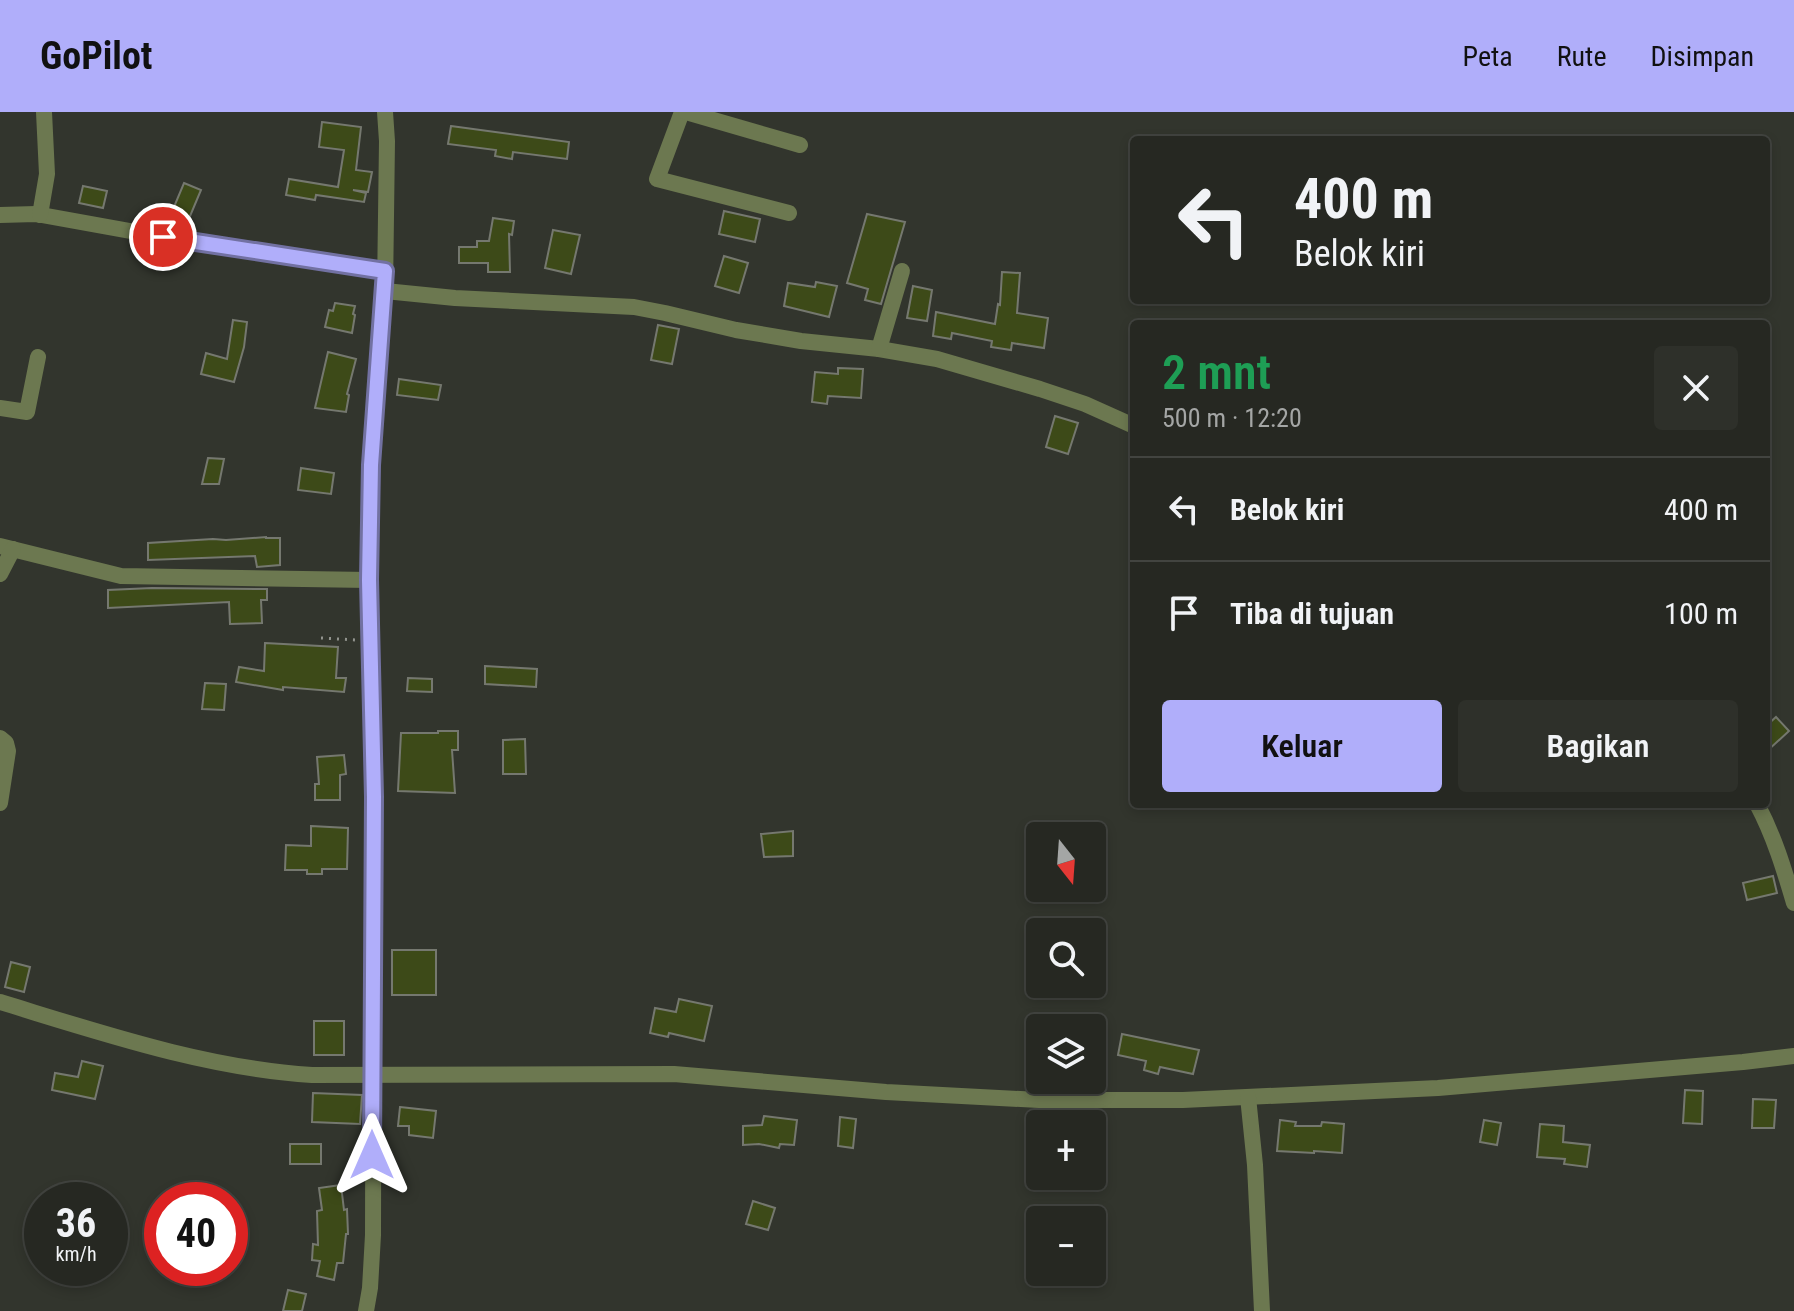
<!DOCTYPE html>
<html lang="id">
<meta charset="utf-8">
<style>
:root{--surface:#262822;--page:#2e302a;--text:#f1f3f6;--muted:#a4a6a5;--line:#424440;--accent:#b0aefa}
body{margin:0;font-family:"Roboto Condensed",sans-serif;background:var(--page);color:var(--text);height:100vh;display:flex;flex-direction:column;font-size:30px;white-space:nowrap}
*{box-sizing:border-box;margin:0}
p{font-size:26px;color:var(--muted)}
.icon{flex:none;width:44px;height:44px;fill:none;stroke:currentColor;stroke-width:2;stroke-linecap:round;stroke-linejoin:round}
.map{position:relative;flex:1;overflow:hidden}
.side{position:absolute;left:1130px;top:208px;width:640px;height:488px;display:flex;flex-direction:column;background:var(--surface);border-radius:8px;box-shadow:0 4px 12px #0003,0 0 0 2px var(--line)}
.side>*{flex:none}
.banner{position:absolute;left:1130px;top:24px;width:640px;height:168px;border-radius:8px;box-shadow:0 4px 12px #0003,0 0 0 2px var(--line);background:#262822;color:var(--text);overflow:hidden}
.needle{width:52px;rotate:163deg}
.fabs{position:absolute;left:1026px;top:710px;display:grid;gap:16px}
.fabs a{display:grid;place-items:center;width:80px;height:80px;border-radius:8px;background:var(--surface);box-shadow:0 4px 12px #0003,0 0 0 2px var(--line);font-size:40px}
.speed{position:absolute;left:24px;top:1070px;display:flex;gap:16px;font-size:40px;font-weight:700;text-align:center}
.speed>*{display:grid;place-content:center;width:104px;height:104px;border-radius:50%;background:var(--surface);box-shadow:0 4px 12px #0003,0 0 0 2px var(--line);line-height:1}
.speed small{font-size:20px;font-weight:400}
.speed .limit{border:12px solid #d22;background:#fff;color:#111}
.pin{position:absolute;display:grid;place-items:center;width:68px;height:68px;color:#fff;margin:-34px;border:4px solid #fff;border-radius:50%;box-shadow:0 2px 8px #0007}
.me{position:absolute;width:88px;margin:-44px;rotate:0deg;stroke-linejoin:round;filter:drop-shadow(0 0 6px #0008)}
.turn{display:flex;align-items:center;gap:28px;height:168px;padding:0 32px;font-size:36px}
.turn .icon{width:104px;height:104px;stroke-width:2.5}
.turn b{display:block;font-size:56px;line-height:68px}
.round{display:grid;place-items:center;flex:none;width:84px;height:84px;border-radius:8px;background:var(--page)}
.head{display:flex;align-items:center;justify-content:space-between;height:136px;padding:0 32px}
h1{font-size:48px;font-weight:600;line-height:60px;color:#1e9e55}
.button{display:flex;gap:16px;margin-top:auto;padding:16px 32px}
.button a{flex:1;height:92px;border-radius:8px;background:var(--accent);color:#111;font-size:32px;font-weight:600;line-height:92px;text-align:center}
.button a+a{background:var(--page);color:var(--text)}
ul{padding:0;list-style:none}
li{display:flex;align-items:center;gap:24px;height:104px;padding:0 32px;border-top:2px solid var(--line)}
li div{flex:1}
li b{display:block;font-size:30px}
li em{font-style:normal}
header{display:flex;align-items:center;gap:48px;box-sizing:border-box;height:112px;padding:0 40px;background:var(--accent);color:#111}
header strong{font-size:38px}
nav{display:flex;gap:44px;margin-inline-start:auto;font-size:28px}
.map>svg:first-child{display:block}
.building{fill:#3d4a18;stroke:#75786f;stroke-width:2}
.lines{fill:none;stroke-linecap:round;stroke-linejoin:round}
.path{stroke:#92948e;stroke-width:3;stroke-dasharray:2 6;stroke-linecap:butt}
.minor{stroke:#6c7850;stroke-width:16}
.tertiary{stroke:#6c7850;stroke-width:16}
.route-casing{stroke:#7271a2;stroke-width:20}
.route{stroke:#b0aefa;stroke-width:14}
</style>
<header>
<strong>GoPilot</strong>
<nav><a>Peta</a><a>Rute</a><a>Disimpan</a></nav>
</header>
<div class="map">
<svg width="1794" height="1199" viewBox="0 0 1794 1199">
<rect width="100%" height="100%" fill="#32352d"/>
<g class="building">
<polygon points="322,10 361,15 356,58 372,60 368,80 353,78 366,81 364,90 316,83 315,88 286,83 289,67 338,75 344,38 319,35"/>
<polygon points="451,14 569,30 567,47 513,40 512,47 495,44 496,38 448,32"/>
<polygon points="184,71 201,78 188,109 171,102"/>
<polygon points="83,74 107,79 103,96 79,91"/>
<polygon points="724,99 760,107 755,130 719,122"/>
<polygon points="867,102 905,110 881,192 865,188 868,177 847,171"/>
<polygon points="493,106 514,109 512,123 509,122 510,160 488,160 488,151 459,151 459,135 477,135 477,129 489,129"/>
<polygon points="553,118 580,123 571,162 545,156"/>
<polygon points="724,144 748,151 739,181 715,174"/>
<polygon points="1002,160 1020,161 1017,201 1048,206 1044,236 1012,231 1011,238 991,235 992,229 952,221 951,227 933,224 936,200 995,212 998,192 1000,193"/>
<polygon points="816,170 837,174 829,205 784,194 788,171 815,175"/>
<polygon points="913,174 932,178 927,209 907,206"/>
<polygon points="335,191 355,194 353,202 355,203 352,221 325,215 329,198 333,199"/>
<polygon points="233,208 247,210 244,235 234,270 201,262 206,241 227,247"/>
<polygon points="658,213 679,217 672,252 651,248"/>
<polygon points="328,240 356,247 347,282 349,283 346,300 315,296"/>
<polygon points="838,256 863,257 861,286 828,284 827,292 812,290 815,260 838,262"/>
<polygon points="399,267 441,273 438,288 397,283"/>
<polygon points="1055,304 1078,311 1068,342 1046,335"/>
<polygon points="208,346 224,347 219,372 202,372"/>
<polygon points="301,356 334,361 331,382 298,378"/>
<polygon points="266,425 266,426 280,426 280,453 257,455 255,444 148,448 148,431 213,427 226,428"/>
<polygon points="152,476 267,477 267,488 261,488 262,511 230,512 229,490 108,496 108,478"/>
<polygon points="265,531 338,535 336,566 346,566 344,580 283,575 283,578 236,570 239,555 264,559"/>
<polygon points="485,554 537,557 536,575 485,572"/>
<polygon points="408,566 432,567 432,580 407,579"/>
<polygon points="205,571 226,572 224,598 202,597"/>
<polygon points="1776,605 1789,619 1766,640 1766,614"/>
<polygon points="438,619 458,619 458,638 452,638 455,681 398,679 401,621 438,621"/>
<polygon points="525,627 526,662 503,662 503,628"/>
<polygon points="344,643 346,662 340,663 340,688 315,688 315,672 319,672 317,645"/>
<polygon points="311,714 348,716 347,757 322,757 322,762 307,762 307,758 285,758 286,733 311,734"/>
<polygon points="793,719 793,744 764,745 761,722"/>
<polygon points="1773,764 1777,781 1747,788 1743,771"/>
<rect x="392" y="838" width="44" height="45"/>
<polygon points="11,850 30,855 24,880 5,875"/>
<polygon points="679,887 712,894 704,929 669,921 668,925 650,921 655,896 676,900"/>
<rect x="314" y="909" width="30" height="34"/>
<polygon points="1122,922 1199,938 1193,962 1160,955 1158,962 1144,958 1146,949 1118,943"/>
<polygon points="82,949 103,954 95,987 52,978 55,961 78,965"/>
<polygon points="1685,978 1703,979 1702,1012 1683,1011"/>
<polygon points="313,981 362,983 360,1012 312,1010"/>
<polygon points="1753,987 1776,988 1774,1016 1752,1016"/>
<polygon points="400,995 436,999 433,1026 409,1023 409,1014 398,1014"/>
<polygon points="764,1004 797,1008 794,1033 780,1032 779,1036 759,1032 743,1033 743,1014 762,1013"/>
<polygon points="840,1005 856,1007 853,1036 838,1034"/>
<polygon points="1280,1008 1296,1010 1295,1014 1321,1014 1322,1010 1344,1012 1342,1041 1314,1039 1314,1041 1277,1039"/>
<polygon points="1484,1008 1501,1011 1497,1033 1480,1030"/>
<polygon points="1540,1012 1564,1014 1563,1030 1590,1033 1587,1055 1564,1052 1565,1047 1537,1045"/>
<rect x="290" y="1032" width="31" height="20"/>
<polygon points="341,1073 344,1098 347,1097 348,1122 346,1122 343,1151 337,1151 334,1168 317,1164 320,1149 312,1148 313,1132 318,1133 317,1099 322,1098 319,1076"/>
<polygon points="753,1089 775,1096 768,1118 746,1112"/>
<polygon points="288,1178 306,1182 302,1199 283,1199"/>
</g>
<g class="lines">
<polyline class="path" points="321,526 357,528"/>
<g class="minor">
<polyline points="682,0 657,67 789,101"/>
<polyline points="686,0 800,33"/>
<polyline points="0,103 36,102 191,130 288,143 385,159"/>
<polyline points="40,103 47,62 44,0"/>
<polyline points="385,179 455,186 634,195 665,201 736,218 801,229 879,237 937,247 1040,277 1085,292 1134,314"/>
<polyline points="879,237 902,159"/>
<polyline points="0,296 27,300 38,245"/>
<polyline points="0,434 121,464 369,468"/>
<polyline points="0,462 13,437"/>
<polyline points="0,626 6,631 8,639 0,691"/>
<path d="M1757,692c17,32 27,65 37,99"/>
<path d="M0,890c102,31 205,66 312,73l362,-1 212,18 153,8h144l255,-12 305,-26 51,-6"/>
<polyline points="1248,985 1255,1053 1262,1199"/>
</g>
<polyline class="tertiary" points="366,1199 370,1176 373,1123 374,685 369,468 371,353 385,179 387,29 385,0"/>
</g>
<g class="lines">
<defs>
<polyline id="route" points="163,125 385,159 371,353 369,468 374,685 372,1043"/>
</defs>
<use href="#route" class="route-casing"/>
<use href="#route" class="route"/>
</g>
</svg>
<div class="fabs">
<a><svg class="needle" viewBox="-14 -14 28 28"><path d="M0-13l5 13h-10z" fill="#e53935"/><path d="M0 13l5-13h-10z" fill="#a4a6a5"/></svg></a>
<a><svg class="icon" aria-label="search" viewBox="0 0 24 24"><circle cx="10" cy="10" r="6"/><path d="M15 15l6 6"/></svg></a>
<a><svg class="icon" aria-label="layers" viewBox="0 0 24 24"><path d="M12 4l9 5-9 5-9-5zM3 14l9 5 9-5"/></svg></a>
<a>+</a>
<a>−</a>
</div>
<div class="speed"><div>36<small>km/h</small></div><div class="limit">40</div></div>
<div class="pin" style="left:163px;top:125px;background:#d93025"><svg class="icon" aria-label="arrive" viewBox="0 0 24 24"><path d="M6 21V4h12l-3 4 3 4H6"/></svg></div>
<svg class="me" style="left:372px;top:1043px" viewBox="-20 -20 40 40"><path d="M0-17L14 15 0 8-14 15z" fill="#b0aefa" stroke="#fff" stroke-width="4"/></svg>
<div class="banner">
<div class="turn"><svg class="icon" aria-label="left" viewBox="0 0 24 24"><path d="M17 20v-9H6M10 6l-5 5 5 5"/></svg><div><b>400 m</b>Belok kiri</div></div>
</div>
<section class="side">
<div class="head"><div><h1>2 mnt</h1><p>500 m · 12:20</p></div><a class="round"><svg class="icon" aria-label="close" viewBox="0 0 24 24"><path d="M6 6l12 12M18 6L6 18"/></svg></a></div>
<ul>
<li><svg class="icon" aria-label="left" viewBox="0 0 24 24"><path d="M17 20v-9H6M10 6l-5 5 5 5"/></svg><div><b>Belok kiri</b></div><em>400 m</em></li>
<li><svg class="icon" aria-label="arrive" viewBox="0 0 24 24"><path d="M6 21V4h12l-3 4 3 4H6"/></svg><div><b>Tiba di tujuan</b></div><em>100 m</em></li>
</ul>
<div class="button"><a>Keluar</a><a>Bagikan</a></div>
</section>
</div>
